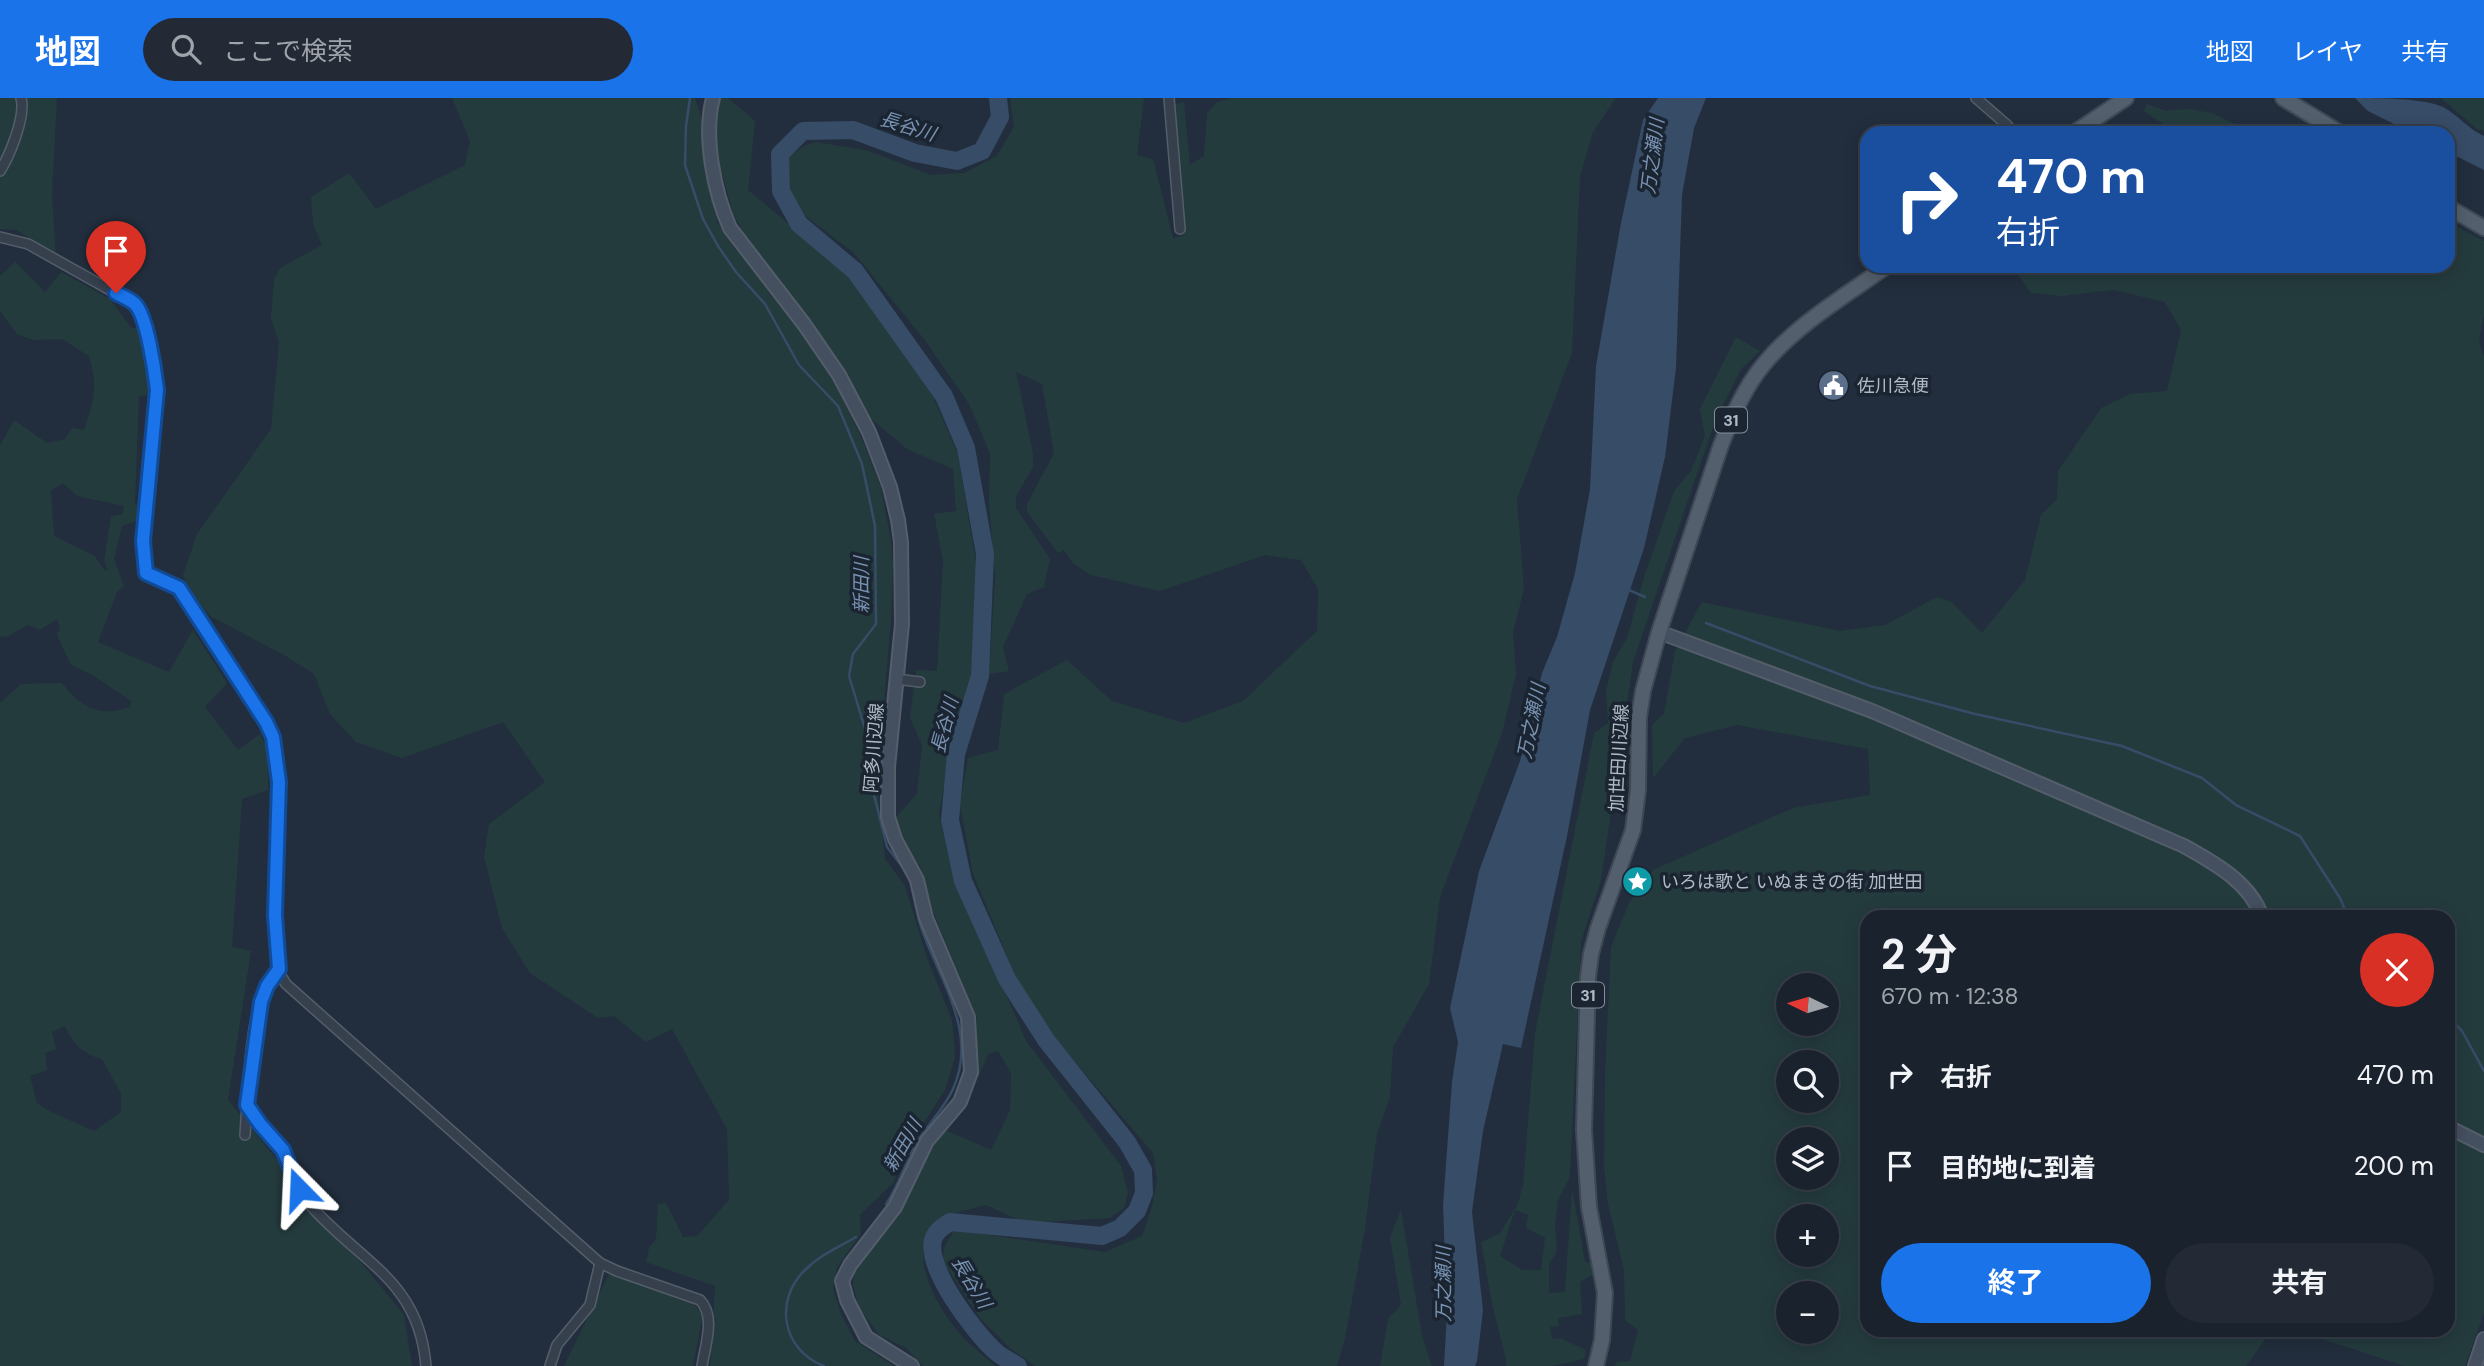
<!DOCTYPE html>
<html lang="ja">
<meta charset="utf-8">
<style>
:root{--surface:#1a222e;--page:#232a36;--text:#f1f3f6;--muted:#9fa4aa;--line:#383f4a;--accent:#1a73e8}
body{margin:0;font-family:"DM Sans","Noto Sans JP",sans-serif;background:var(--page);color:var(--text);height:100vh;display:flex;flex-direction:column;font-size:26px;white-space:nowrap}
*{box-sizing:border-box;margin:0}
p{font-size:23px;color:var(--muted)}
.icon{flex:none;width:38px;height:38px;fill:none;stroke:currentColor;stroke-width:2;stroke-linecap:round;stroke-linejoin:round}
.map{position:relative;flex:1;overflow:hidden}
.sheet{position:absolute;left:1860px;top:812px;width:595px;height:427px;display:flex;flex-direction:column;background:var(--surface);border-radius:21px;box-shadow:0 4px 18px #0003,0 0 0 2px var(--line)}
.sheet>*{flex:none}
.guide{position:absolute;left:1860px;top:28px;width:595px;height:147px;border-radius:21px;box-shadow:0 4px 18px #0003,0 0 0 2px var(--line);background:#1a4fa0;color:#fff;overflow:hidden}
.needle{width:46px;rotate:275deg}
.buttons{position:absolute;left:1776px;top:875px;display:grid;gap:14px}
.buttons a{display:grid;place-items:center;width:63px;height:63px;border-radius:50%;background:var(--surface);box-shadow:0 4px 18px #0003,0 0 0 2px var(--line);font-size:35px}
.pin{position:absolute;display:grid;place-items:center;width:60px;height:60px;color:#fff;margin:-72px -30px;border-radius:50% 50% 50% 0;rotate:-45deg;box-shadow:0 0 7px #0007}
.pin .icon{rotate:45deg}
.me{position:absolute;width:77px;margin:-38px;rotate:339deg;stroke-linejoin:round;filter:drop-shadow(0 0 5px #0008)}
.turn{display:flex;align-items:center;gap:24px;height:147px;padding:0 21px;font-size:32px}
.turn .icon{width:91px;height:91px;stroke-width:2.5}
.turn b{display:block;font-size:49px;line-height:60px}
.round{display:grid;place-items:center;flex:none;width:74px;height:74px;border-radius:37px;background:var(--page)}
.summary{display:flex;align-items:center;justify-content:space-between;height:119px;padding:0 21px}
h1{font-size:42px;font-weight:700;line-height:52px}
.button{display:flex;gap:14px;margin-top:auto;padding:14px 21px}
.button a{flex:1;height:80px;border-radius:42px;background:var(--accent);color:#fff;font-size:28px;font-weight:700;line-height:80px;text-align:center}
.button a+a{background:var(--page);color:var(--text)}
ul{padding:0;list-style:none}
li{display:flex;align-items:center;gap:21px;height:91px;padding:0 21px}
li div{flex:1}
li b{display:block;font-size:26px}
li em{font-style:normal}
header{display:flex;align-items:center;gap:42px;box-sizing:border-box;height:98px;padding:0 35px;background:var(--accent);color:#fff}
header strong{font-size:33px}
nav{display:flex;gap:38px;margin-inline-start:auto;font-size:24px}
.search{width:490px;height:63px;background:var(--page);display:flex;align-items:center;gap:18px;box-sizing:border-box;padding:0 24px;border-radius:38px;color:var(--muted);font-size:26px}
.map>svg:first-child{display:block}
.green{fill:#243b3e;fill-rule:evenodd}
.water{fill:#374c67}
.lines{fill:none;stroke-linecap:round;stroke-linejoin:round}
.stream{stroke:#374c67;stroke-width:2.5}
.river{stroke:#374c67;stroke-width:18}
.street-casing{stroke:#545e6b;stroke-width:12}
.secondary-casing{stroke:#545e6b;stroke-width:16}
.primary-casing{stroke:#3f4956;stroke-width:18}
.street{stroke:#36404d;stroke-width:9}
.secondary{stroke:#444f60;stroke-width:12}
.primary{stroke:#545f6d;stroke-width:14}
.route-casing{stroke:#114b97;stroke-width:18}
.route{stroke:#1a73e8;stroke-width:12}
.labels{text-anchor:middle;stroke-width:7;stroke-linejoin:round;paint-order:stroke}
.shield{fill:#1b2532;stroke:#848e9b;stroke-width:2}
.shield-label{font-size:16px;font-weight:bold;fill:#b1bbc8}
.poi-label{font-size:18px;fill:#b1bbc8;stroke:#1b2532;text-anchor:start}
.street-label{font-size:18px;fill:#b1bbc8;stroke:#1b2532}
.water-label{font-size:19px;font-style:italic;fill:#7892b1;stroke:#1b2532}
</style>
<header>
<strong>地図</strong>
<div class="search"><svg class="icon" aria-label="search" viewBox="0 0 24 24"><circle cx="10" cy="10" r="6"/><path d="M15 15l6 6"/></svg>ここで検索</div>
<nav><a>地図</a><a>レイヤ</a><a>共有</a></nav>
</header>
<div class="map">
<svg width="2484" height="1268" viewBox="0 0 2484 1268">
<rect width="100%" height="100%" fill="#222e3d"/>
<g class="green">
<polygon points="0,0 57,0 52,96 56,159 17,132 0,131"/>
<polygon points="452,0 695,0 701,18 705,66 718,125 729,143 794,220 826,266 863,343 881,390 891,443 893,466 891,523 882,627 873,645 885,761 905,788 927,860 952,922 955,959 945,992 911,1044 893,1085 860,1117 861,1136 837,1169 833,1191 841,1216 855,1243 894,1268 710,1268 715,1188 646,1164 649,1149 656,1142 658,1106 666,1105 683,1139 697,1138 729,1102 727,1031 672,931 646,944 614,918 598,920 530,875 502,830 484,759 489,726 545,684 503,624 402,660 356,644 330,616 314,576 284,557 210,518 190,495 183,477 197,436 271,331 279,244 271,221 274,181 280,170 322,147 313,126 311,99 349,75 376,111 465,67 470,43"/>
<path d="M718,0h10l27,23 -7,69 97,81 83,114 30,69 19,115 -3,99 -23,82 -12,64 11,50 76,177 95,125 7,27 -4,15 -14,10 -85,5 -39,-18c-14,4 -36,7 -47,16 -33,25 -7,77 13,103 11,16 29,29 43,42h-72l-17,-18 -28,-14 -19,-27 -6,-21 1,-18 49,-64 40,-75 48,21 19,-40 1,-37 -13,-22 -9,2 -12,27v-62l-44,-106 -13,-45 -13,-17 -12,-32 22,-24 5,-49 -12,-27 6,-48 21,1 6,-111 -9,-46 22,-3 -3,-42 -46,-20 -37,-31 -56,-94 -68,-87 -13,-24 -13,-46 -6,-40z"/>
<polygon points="1010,0 1144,0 1137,57 1153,61 1173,140 1183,138 1185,119 1175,6 1184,4 1190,67 1204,58 1207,15 1217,4 1232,0 1616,0 1593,34 1580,78 1572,255 1517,401 1524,491 1513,534 1516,576 1502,635 1440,799 1429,886 1393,949 1390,999 1377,1036 1365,1131 1345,1240 1337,1268 1035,1268 1011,1251 979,1219 942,1162 945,1147 953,1134 963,1133 1105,1154 1142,1138 1152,1109 1157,1082 1153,1055 1053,938 1015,877 973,776 960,707 968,660 998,652 1004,596 1067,562 1112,603 1184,625 1243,603 1317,533 1318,491 1301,462 1265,457 1160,493 1091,477 1073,465 1064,452 1058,455 1027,414 1027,406 1054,355 1042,286 1016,274 1033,355 1033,369 1016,398 1016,410 1050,461 1044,489 1027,496 1003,549 1009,573 989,576 995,479 989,405 990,355 969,306 924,241 854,155 804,117 791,94 786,75 787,60 804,48 816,44 869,53 931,77 964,75 997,58 1014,29"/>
<polygon points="2441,0 2484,0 2484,33 2477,31"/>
<polygon points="2147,6 2166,13 2187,11 2212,15 2254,35 2177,35 2144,13"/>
<path d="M2448,124l36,19v74l-5,26 5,16v956l-19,53h-60l-111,-36h154v-413h-581v413h405l-26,36h-631l2,-4 13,-1 8,-31 -13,-10 -1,-50 -16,-66 -4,-38 1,-93 6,-126 18,-44 24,-33 140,-62 77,-13 -2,-46 -131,-24 -52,13 -32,40 -1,-53 12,-11 11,-63 27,-49 138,29 45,-6 52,-28 14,5 31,31 43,-53 16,-65 16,-16 1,-28 43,-63 29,-14 37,-3 14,-61 -16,-28 -52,-12 -50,6 -32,-3 -19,-27h436zM1788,887h39v39h-39zM1788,964h39v39h-39zM1788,1041h39v39h-39zM1788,1118h39v39h-39zM1788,1195h39v39h-39z"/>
<path d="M15,164l30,30 16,-20 49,27 21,29h6l12,45 2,22 -12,1 -4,107 6,3 -2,14 -17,6 -8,33 10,27 -7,6 -19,50 71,30 24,-42 34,53 -22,24 33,43 22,-16 9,18 -1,38 -26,9 -10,148 19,4 -23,149 176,215 8,51h-412v-663l21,-19 41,-1c19,24 36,35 68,24l1,-6 -40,-27 -20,-9 -14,-30 3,-8 -3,-8 -17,11 -12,-5 -22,12 -6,-1v-190l14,-26 33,23 18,-4 7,-11 12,2c10,-29 14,-44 5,-74l-27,-17 -29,1 -16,-6 -17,-23v-35zM63,385l14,13 47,10 -1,8 -12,2 -7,45 4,9h-4l-9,-14 -41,-20 -3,-45zM65,928c7,17 19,29 37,33l19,35v18l-27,19 -43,-19 -14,-9 -7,-27 17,-6 -2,-17 11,-4 -4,-17z"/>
<path d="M1736,239l24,14 -19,18 -26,52 -82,241 -32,218 -20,62 -11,235 -12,23 -3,23 2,28 -8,13v29l16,-1 7,-104 13,74 6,1 1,12 -12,7 2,32 -24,4 1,8 -9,1 2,12 8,-1 26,12 -2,9 -32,7h-46v-7l-14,-55 -11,-62 19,-9 18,-29 5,-19 12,-152 59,-300 14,-10 -2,-32 7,-29 14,-24 17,-61 30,-86 17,-20 14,-35 -5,-27zM1515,1112l13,5 -2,13 19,10 -4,32h-19l-22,-14z"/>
<polygon points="1401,1112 1422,1238 1432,1268 1380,1268 1388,1221 1401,1207 1390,1139"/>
<polygon points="609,1176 692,1205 703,1216 693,1268 564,1268"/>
</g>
<g class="water">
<polygon points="1658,0 1706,0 1694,30 1682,97 1676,270 1665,359 1644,450 1590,612 1567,738 1521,950 1503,946 1483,1033 1472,1114 1483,1212 1477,1263 1475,1268 1444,1268 1447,1215 1443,1107 1452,984 1458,944 1450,910 1479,773 1520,663 1542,575 1557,539 1575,475 1590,391 1596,268 1621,125 1643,22"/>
<path d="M2355,0c23,0 68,0 88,9 15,8 25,22 41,29v34l-36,-18v-19h-36l-44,-22z"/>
</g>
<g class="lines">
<g class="stream">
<polyline points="690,0 686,28 685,67 703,121 718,148 736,174 765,206 799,267 838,308 862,366 875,428 876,526 853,556 849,578 866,634 871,685 887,749 908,776"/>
<polyline points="1629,492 1645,499"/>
<polyline points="1706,525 1870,588 1975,616 2122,648 2202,680 2236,707 2300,738 2340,800 2348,819"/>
<polyline points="2448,919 2462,933 2484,973"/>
<path d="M886,1106c14,-20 19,-42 31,-62 11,-18 27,-33 36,-53 26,-57 -14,-109 -32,-162 -5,-15 -7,-31 -11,-47"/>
<path d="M824,1268c-42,-16 -51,-66 -18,-97 14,-14 33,-22 50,-32"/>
</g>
<path class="river" d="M998,0l2,19 -18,34 -25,10 -42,-8 -62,-23 -50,1 -23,23 1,37 18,33 56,47 89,125 22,52 19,106 -5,122 -24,78 -6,66 13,61 44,98 39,61 81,102 16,28 1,23 -7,18 -17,17 -18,8 -152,-14c-6,4 -13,8 -16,15 -12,28 41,96 61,114 6,6 16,10 23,15"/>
<defs>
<g id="street">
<polyline points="1169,0 1180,131"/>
<polyline points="1976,0 2007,27 2013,35"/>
<path d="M0,73c10,-16 26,-55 21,-73"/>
<path d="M0,139l28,7 107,60 7,12 13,57 2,17 -14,172 3,11 33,15 87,134c14,29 13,59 12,90 -2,50 -10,117 3,164l5,8 314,279 17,8 83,29c16,16 5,46 2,66"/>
<polyline points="896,581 920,584"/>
<path d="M247,1007c11,17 28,32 37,47 10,18 12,37 26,53 51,58 109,75 116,161"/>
<path d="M245,1037c3,-40 4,-114 21,-148 3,-7 9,-13 13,-18"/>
<polyline points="550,1268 557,1247 590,1207 600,1165"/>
</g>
<g id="secondary">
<path d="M713,0c-10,38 1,94 17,130l74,96 35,51 30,57 21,55 8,33 3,22 1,82 -14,143v50l7,22 22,41 9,38 42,99 3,55 -11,30 -33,39 -32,66 -45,58 -8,16 5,19 19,37 46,29"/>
<path d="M1659,534l213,79 312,135c30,17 66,36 78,71"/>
<polyline points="2448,1029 2484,1047"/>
<polyline points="2475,1268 2484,1241"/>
</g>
<g id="primary">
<polyline points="2283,0 2340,35"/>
<polyline points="2074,35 2126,0"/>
<polyline points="2448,109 2484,130"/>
<path d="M1596,1268l6,-26 3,-47 -16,-86 -5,-77 4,-153 3,-23 7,-26 35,-98 5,-40 1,-73 4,-26 16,-59 62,-187c11,-28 23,-57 43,-81 33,-40 81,-68 123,-98"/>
</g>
</defs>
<use href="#street" class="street-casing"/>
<use href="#secondary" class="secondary-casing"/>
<use href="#primary" class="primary-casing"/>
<use href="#street" class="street"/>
<use href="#secondary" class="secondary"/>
<use href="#primary" class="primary"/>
</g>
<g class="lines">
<defs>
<path id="route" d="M116,195c6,3 15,7 19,11 12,12 20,68 22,86l-14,151 3,32 33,15 87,134 7,15 6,45 -4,133 4,54 -12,17 -6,16 -14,103 13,19 23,26 16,39"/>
</defs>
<use href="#route" class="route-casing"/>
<use href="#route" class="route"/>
</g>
<defs>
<symbol id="civic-disc" viewBox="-11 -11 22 22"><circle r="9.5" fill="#5c6f8a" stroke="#1b2532"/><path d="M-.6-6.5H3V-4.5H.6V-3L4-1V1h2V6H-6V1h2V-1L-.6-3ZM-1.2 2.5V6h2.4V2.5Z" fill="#fff"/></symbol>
<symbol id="sight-disc" viewBox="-11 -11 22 22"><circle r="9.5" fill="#0f9aa8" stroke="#1b2532"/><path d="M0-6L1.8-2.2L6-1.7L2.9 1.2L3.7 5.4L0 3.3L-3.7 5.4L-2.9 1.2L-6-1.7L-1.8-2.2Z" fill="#fff"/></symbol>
</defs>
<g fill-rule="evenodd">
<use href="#civic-disc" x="1816" y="270" width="35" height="35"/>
<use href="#sight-disc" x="1620" y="766" width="35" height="35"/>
</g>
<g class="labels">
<g class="shield">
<rect x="1715" y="309.5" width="32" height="25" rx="5"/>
<rect x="1572" y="884.5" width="32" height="25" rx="5"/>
</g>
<g class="shield-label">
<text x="1731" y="328">31</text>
<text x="1588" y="903">31</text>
</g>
<g class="poi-label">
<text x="1857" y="294">佐川急便</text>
<text x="1661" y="790">いろは歌と いぬまきの街 加世田</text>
</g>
<g class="street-label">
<text transform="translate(874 650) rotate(-86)" y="6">阿多川辺線</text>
<text transform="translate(1619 660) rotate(-87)" y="6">加世田川辺線</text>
</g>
<g class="water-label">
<text transform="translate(908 28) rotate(17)" y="7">長谷川</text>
<text transform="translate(1652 58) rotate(-83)" y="7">万之瀬川</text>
<text transform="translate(861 487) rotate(-90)" y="7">新田川</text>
<text transform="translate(1531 623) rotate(-79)" y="7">万之瀬川</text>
<text transform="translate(944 627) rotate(-75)" y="7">長谷川</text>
<text transform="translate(902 1047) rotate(-60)" y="7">新田川</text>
<text transform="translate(972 1184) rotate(59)" y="7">長谷川</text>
<text transform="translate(1443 1186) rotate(-90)" y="7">万之瀬川</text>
</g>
</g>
</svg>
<div class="buttons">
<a><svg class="needle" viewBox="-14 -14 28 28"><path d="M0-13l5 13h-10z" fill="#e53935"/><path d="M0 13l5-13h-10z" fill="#9fa4aa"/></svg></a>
<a><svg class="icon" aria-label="search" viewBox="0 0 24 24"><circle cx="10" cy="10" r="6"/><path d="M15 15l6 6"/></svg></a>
<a><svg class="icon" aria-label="layers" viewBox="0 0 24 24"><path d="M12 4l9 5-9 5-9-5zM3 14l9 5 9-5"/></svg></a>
<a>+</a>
<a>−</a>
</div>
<div class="pin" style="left:116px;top:195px;background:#d93025"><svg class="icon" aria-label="arrive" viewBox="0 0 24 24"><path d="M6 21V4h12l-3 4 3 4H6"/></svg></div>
<svg class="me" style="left:299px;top:1091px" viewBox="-20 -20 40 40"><path d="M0-17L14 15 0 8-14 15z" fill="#1a73e8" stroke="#fff" stroke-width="4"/></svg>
<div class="guide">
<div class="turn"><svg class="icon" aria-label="right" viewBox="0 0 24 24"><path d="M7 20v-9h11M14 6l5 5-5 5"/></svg><div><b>470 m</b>右折</div></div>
</div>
<section class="sheet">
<div class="summary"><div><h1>2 分</h1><p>670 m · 12:38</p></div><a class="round" style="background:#d93025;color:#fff"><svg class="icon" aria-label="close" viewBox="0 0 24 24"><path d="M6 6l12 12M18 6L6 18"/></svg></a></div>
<ul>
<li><svg class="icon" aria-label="right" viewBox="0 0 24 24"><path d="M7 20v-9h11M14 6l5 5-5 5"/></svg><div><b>右折</b></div><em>470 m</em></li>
<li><svg class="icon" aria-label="arrive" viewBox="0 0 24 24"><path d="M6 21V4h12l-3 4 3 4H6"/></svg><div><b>目的地に到着</b></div><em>200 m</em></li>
</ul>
<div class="button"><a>終了</a><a>共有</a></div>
</section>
</div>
